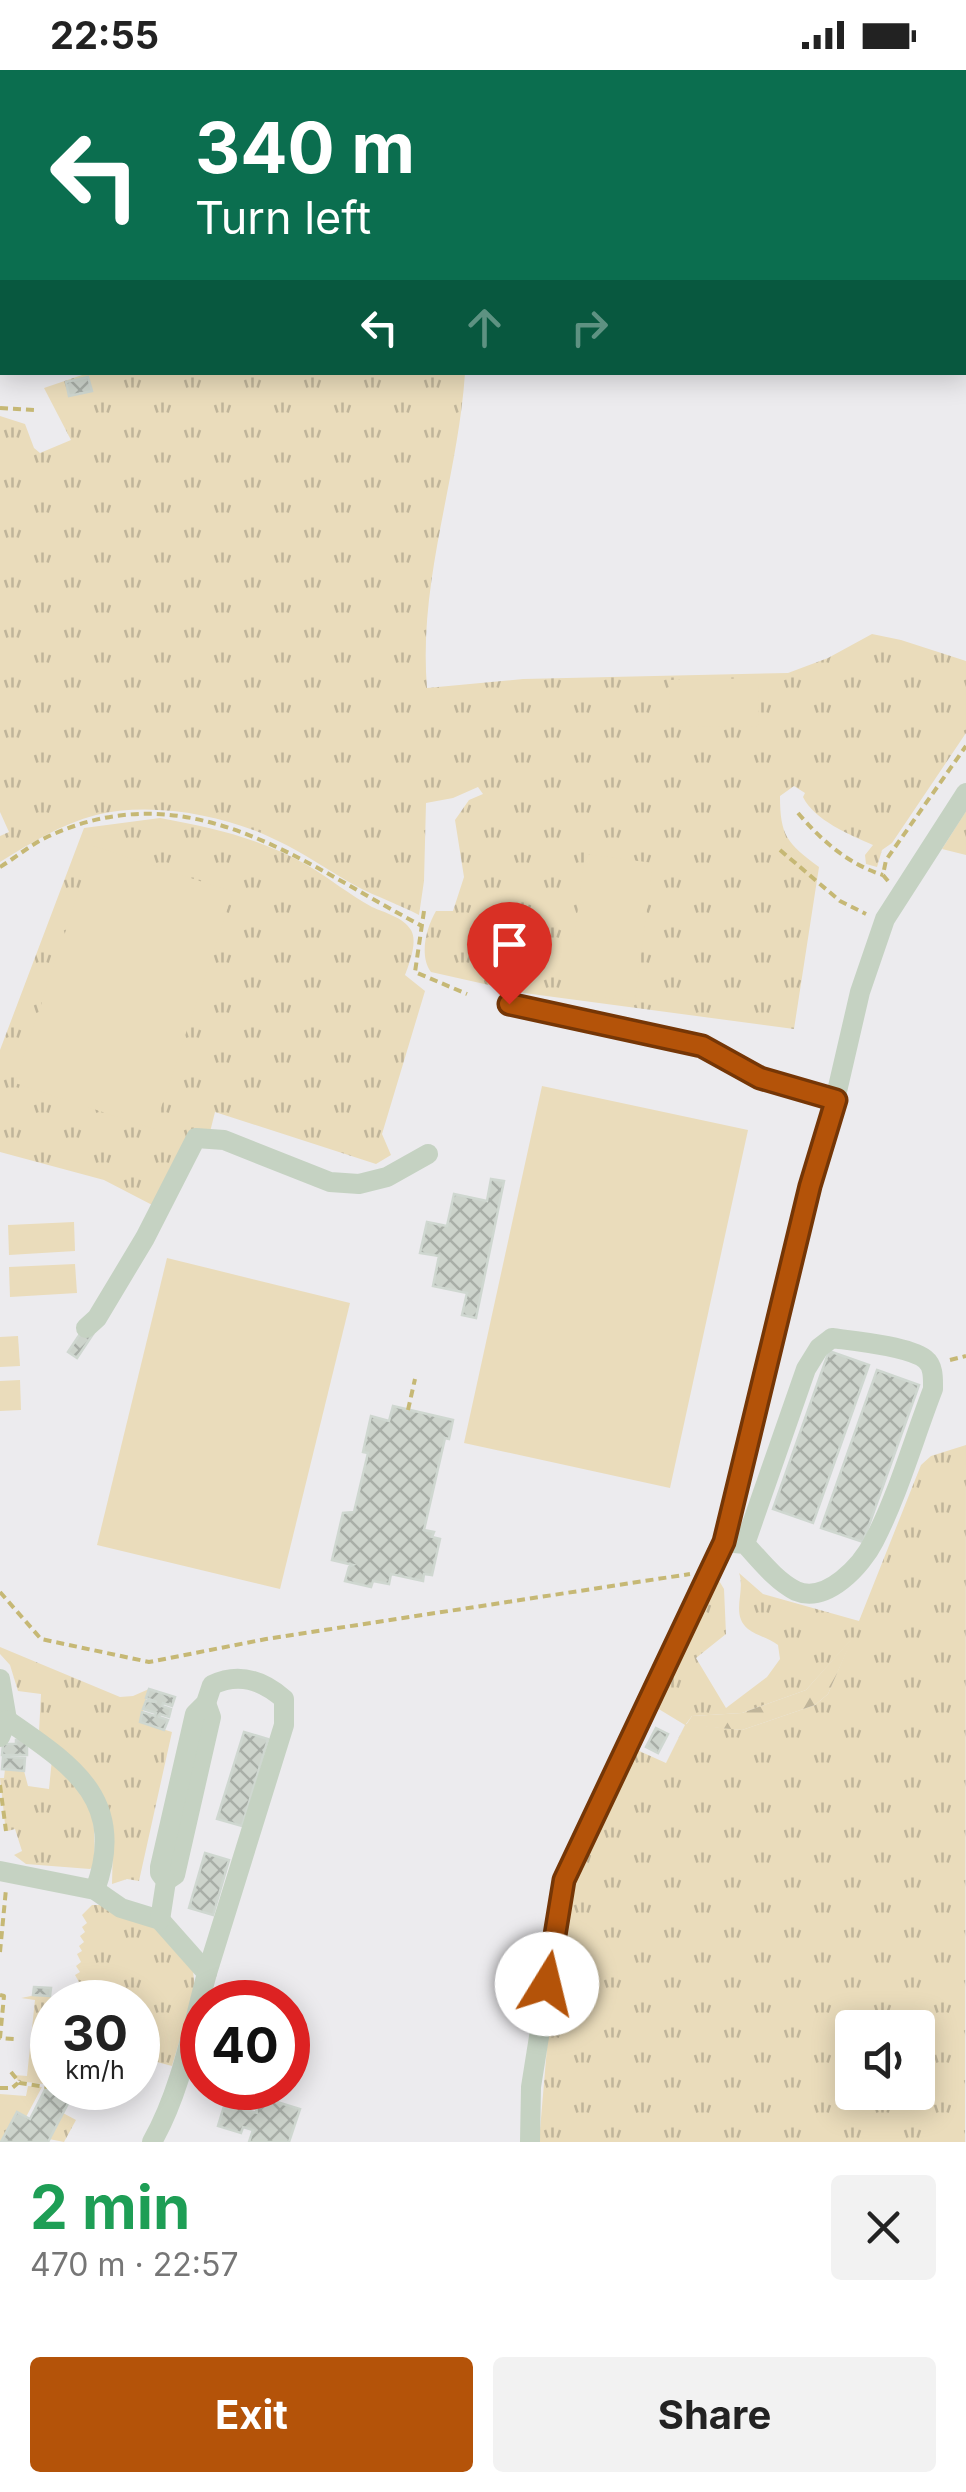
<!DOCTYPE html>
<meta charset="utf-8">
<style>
:root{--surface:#fff;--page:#f2f2f2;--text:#222;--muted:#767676;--accent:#b45309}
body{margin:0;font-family:Inter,sans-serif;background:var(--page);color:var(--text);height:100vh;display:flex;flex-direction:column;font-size:38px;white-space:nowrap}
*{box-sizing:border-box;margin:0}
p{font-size:32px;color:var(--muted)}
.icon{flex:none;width:55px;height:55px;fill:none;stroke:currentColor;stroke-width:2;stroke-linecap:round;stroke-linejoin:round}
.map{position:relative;height:2072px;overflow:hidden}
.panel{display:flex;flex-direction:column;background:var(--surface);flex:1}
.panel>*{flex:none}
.hud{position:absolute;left:0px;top:0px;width:968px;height:305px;box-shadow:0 5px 25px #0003;background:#0b6e4f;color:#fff;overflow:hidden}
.controls{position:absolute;left:835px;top:1940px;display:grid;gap:20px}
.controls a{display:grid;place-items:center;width:100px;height:100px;border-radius:10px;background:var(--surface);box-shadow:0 5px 25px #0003;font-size:50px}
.speed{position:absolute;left:30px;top:1910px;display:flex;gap:20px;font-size:50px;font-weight:700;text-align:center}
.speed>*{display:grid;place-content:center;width:130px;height:130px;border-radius:50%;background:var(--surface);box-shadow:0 5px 25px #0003;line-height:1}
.speed small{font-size:25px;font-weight:400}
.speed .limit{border:15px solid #d22;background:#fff;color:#111}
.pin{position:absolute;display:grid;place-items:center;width:85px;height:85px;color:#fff;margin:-102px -42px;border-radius:50% 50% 50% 0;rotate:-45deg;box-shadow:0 0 10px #0007}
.pin .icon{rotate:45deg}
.me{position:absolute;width:110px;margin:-55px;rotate:9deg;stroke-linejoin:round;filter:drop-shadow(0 0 8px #0008)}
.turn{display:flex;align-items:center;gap:35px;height:210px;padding:0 30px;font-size:45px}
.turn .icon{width:130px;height:130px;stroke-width:2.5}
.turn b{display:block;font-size:70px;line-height:85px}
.lanes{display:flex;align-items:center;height:95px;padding:0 30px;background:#0003;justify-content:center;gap:50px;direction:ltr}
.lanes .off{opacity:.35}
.round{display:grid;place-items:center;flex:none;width:105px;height:105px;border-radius:10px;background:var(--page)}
.overview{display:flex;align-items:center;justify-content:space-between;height:170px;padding:0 30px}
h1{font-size:60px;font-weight:700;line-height:75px;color:#1e9e55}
.action{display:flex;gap:20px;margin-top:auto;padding:20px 30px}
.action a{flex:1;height:115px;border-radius:10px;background:var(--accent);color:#fff;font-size:40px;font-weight:700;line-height:115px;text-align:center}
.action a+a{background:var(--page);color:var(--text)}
.status{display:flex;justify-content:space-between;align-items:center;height:70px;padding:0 50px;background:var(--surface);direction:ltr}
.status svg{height:28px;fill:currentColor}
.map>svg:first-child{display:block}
.grass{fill:url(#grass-tufts);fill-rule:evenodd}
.forest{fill:url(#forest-firs)}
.pitch{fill:#eadcbb}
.building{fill:url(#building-cross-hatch);stroke:#cfd7d0;stroke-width:2.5}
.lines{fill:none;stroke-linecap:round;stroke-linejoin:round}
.path{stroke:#c6b875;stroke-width:4;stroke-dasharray:8 5;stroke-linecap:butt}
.minor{stroke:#c5d2c2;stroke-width:20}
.route-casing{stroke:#753606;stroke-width:25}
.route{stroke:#b45309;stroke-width:18}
</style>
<div class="status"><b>22:55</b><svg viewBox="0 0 49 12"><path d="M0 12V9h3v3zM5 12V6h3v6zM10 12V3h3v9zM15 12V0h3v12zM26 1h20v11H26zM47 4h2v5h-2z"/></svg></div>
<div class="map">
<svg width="966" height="2072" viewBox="0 0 966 2072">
<defs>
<pattern id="grass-tufts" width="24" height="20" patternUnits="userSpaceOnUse" patternTransform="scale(2.5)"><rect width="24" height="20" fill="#eadcbb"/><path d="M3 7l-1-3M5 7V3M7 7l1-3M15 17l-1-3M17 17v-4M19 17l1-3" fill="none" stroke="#c0b59a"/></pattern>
<pattern id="forest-firs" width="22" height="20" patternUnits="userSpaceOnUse" patternTransform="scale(2.5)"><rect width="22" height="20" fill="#eadcbb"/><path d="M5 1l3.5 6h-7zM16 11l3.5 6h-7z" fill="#c0b59a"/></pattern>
<pattern id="building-cross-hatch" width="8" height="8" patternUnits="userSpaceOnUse" patternTransform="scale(2.5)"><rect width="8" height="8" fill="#ccd3cb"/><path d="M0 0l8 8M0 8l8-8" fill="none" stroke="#a8aea7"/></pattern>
</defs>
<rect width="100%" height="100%" fill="#ecebee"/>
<g class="grass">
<path d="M88,303h377c-7,106 -47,207 -38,315l96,-9 265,-6 40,-15 44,-24 29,6 65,21v72l-74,110 -10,7 -5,17 -11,-3 -1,-9 8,-10c-23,-10 -59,-25 -70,-48l2,-4 -11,-7 -14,10c0,40 7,47 39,71l-25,162 -270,-36 -93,-21c-12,-16 -5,-44 5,-61h17l11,-34 -9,-57 14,-20 14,-6 -5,-7 -25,11 -27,5 -2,78 -5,34c-21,-11 -42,-18 -63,-29 -27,-15 -52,-33 -80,-46 -50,-25 -125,-39 -180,-25 -34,9 -66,28 -96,47v-26l9,-4 -9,-20v-396l25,8 9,24 6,5 31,-13 -27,-52z"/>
<polygon points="966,741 966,785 942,779"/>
<path d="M160,748c55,10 98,20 147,47 22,13 43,30 65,42 13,6 31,10 39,23 7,12 -2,34 -6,45l20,16 -43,143 9,21 -15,9 -161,-52 -5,20 -52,76 -54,-28 -104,-28v-102l84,-222z"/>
<path d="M966,1375l-1,697h-426l10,-118 14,-98 13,-44 61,-132 29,13 19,-38 -28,-17 61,-129 6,10 2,45 -30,24 30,50 41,-31 13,-18 -2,-14c-9,-7 -21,-9 -30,-16 -18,-15 -2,-38 -9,-56l24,21 96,27 62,-156 10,-9zM851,1570l-23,54 -13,11 -73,25 -56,-6 6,-8 50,-3 64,-23zM852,1958h66v64h-66z"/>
<polygon points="0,1577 120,1627 133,1626 149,1619 140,1652 172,1662 139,1811 127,1809 112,1814 113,1773 39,1662 41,1624 18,1621 10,1595 0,1584"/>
<path d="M52,1689c42,40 44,52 42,107l-4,3 -64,-5 -12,-9 8,-4 -7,-22 -7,2 -3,-7 -5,-46h4l1,-9 19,2 4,15 21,3z"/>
<polygon points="92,1835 102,1835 153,1855 193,1901 195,1918 172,1996 138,1987 138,1932 68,1932 65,1928 73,1928 73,1915 79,1912 75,1905 80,1902 76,1896 81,1892 77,1884 82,1881 79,1876 84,1872 80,1866 85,1862 82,1857 87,1853 82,1845"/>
<polygon points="36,1925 52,1927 57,1932 52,1932 52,1997 43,2014 18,2011 14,2005 27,2006 35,1930 21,1928"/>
<polygon points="28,2016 42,2017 26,2047 17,2042 0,2072 0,2024 26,2026"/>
<polygon points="63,2043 76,2050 64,2072 49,2069"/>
</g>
<polygon class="forest" points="853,1567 828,1624 815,1635 742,1660 686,1655 692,1646 742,1643 806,1620"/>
<g class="pitch">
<polygon points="758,608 759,656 670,657 669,610"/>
<polygon points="94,776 233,822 154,1059 15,1013"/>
<polygon points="585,784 653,793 635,931 567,923"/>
<polygon points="542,1016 748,1060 670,1418 464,1373"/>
<polygon points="74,1152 75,1181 9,1185 8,1155"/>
<polygon points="167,1188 350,1233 280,1519 97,1475"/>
<polygon points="75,1194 77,1223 10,1227 9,1197"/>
<polygon points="18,1266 20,1296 0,1297 0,1267"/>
<polygon points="20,1310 21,1340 0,1341 0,1311"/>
</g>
<g class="building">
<polygon points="88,307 92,321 69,326 66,312"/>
<polygon points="491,1109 504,1111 476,1248 462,1245 467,1223 433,1216 439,1186 420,1183 427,1152 447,1156 454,1124 487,1131"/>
<polygon points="84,1258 93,1264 77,1288 68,1282"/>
<polygon points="829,1281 869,1295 813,1453 773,1439"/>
<polygon points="877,1300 919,1315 863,1472 821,1458"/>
<polygon points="393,1336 453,1350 449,1369 445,1368 424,1460 434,1462 432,1467 440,1469 432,1505 424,1504 423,1511 391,1504 389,1514 373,1511 371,1517 345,1511 349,1497 353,1495 332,1490 343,1443 354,1442 368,1383 363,1382 371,1346 389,1351"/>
<polygon points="149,1619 175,1627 172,1636 163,1633 162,1636 171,1639 169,1647 160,1644 159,1647 168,1650 164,1660 140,1652 142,1642 155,1646 156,1643 143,1639 146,1631 157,1632 146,1628"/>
<polygon points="656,1658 668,1664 658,1683 646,1677"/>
<polygon points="244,1662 268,1669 242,1756 217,1749"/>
<polygon points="16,1670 27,1671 27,1685 2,1685 3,1674 16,1674"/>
<polygon points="3,1687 25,1688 24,1701 2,1699"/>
<polygon points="205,1783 229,1790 213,1845 189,1838"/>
<polygon points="34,1917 51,1918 50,1926 33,1925"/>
<polygon points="52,2006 52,2018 76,2018 48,2072 1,2072 17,2042 30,2049"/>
<polygon points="265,2023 277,2032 300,2039 289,2072 249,2072 253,2060 243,2057 241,2063 218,2056 225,2033 257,2043 255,2035 258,2025"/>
</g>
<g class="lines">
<g class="path">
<polyline points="0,338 34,340"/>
<path d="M798,743c24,28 50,51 85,62"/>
<polyline points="780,780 840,831 866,844"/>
<path d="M0,797c15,-9 29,-21 45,-29 144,-69 256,25 377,88"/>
<polyline points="888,811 883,805 886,790 966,676"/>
<polyline points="424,841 415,902 467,924"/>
<polyline points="950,1290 966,1286"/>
<polyline points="408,1340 415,1309"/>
<polyline points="0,1522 41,1569 149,1592 266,1569 690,1504"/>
<polyline points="0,1715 6,1761"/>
<polyline points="0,1882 6,1819"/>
<polyline points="0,1925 4,1926 0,1968 14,1969"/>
<polyline points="11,2002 20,2013 47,2017"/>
<polyline points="0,2018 12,2018 18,2013"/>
<polyline points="92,2018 99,2023"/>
</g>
<g class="minor">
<polyline points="509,934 702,976 760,1008 835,1030"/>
<polyline points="86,1258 97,1248 145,1168 196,1068 224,1070 330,1112 359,1114 387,1107 428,1084"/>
<path d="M724,1472l21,2 61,-175 13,-21 13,-10c22,3 76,8 93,21 9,7 8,20 8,30 -19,49 -35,106 -59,152 -12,24 -47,63 -78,50 -20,-10 -36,-31 -51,-47"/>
<polyline points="0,1609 7,1650"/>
<path d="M0,1667l7,-17c65,45 121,80 88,170"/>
<path d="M0,1801l95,19 26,18 39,12 47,53c-15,56 -26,118 -55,169"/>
<polyline points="166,1811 175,1805 211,1647 206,1633"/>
<path d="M160,1850l6,-39 -6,-8v-6l35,-153 11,-11 6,-18c27,-13 50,-5 72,14v26l-77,248"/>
<polyline points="530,2072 531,2017 564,1810 724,1472 810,1115 835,1030 860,922 885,849 966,723"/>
</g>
</g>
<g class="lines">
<defs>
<polyline id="route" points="509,934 702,976 760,1008 836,1030 810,1116 724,1472 564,1810 547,1914"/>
</defs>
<use href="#route" class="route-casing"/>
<use href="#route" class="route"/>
</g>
</svg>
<div class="controls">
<a><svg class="icon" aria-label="sound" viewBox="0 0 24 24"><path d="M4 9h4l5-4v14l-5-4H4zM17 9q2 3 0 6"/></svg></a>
</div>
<div class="speed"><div>30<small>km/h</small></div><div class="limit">40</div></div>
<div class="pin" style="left:509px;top:934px;background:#d93025"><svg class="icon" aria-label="arrive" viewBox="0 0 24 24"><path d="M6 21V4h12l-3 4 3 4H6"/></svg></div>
<svg class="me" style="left:547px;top:1914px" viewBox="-20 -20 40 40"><circle r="19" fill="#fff"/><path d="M0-13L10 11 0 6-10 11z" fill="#b45309"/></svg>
<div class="hud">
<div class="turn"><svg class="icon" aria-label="left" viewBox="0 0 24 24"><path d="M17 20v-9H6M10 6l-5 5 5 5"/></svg><div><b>340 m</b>Turn left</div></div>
<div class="lanes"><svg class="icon" aria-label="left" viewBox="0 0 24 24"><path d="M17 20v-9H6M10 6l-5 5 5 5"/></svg><svg class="icon off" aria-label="ahead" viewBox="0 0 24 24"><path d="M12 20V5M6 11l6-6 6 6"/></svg><svg class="icon off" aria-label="right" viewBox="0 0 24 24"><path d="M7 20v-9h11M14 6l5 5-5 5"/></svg></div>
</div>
</div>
<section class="panel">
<div class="overview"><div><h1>2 min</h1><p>470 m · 22:57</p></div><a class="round"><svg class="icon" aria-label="close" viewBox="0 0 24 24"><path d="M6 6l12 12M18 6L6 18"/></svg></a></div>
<div class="action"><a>Exit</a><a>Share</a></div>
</section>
